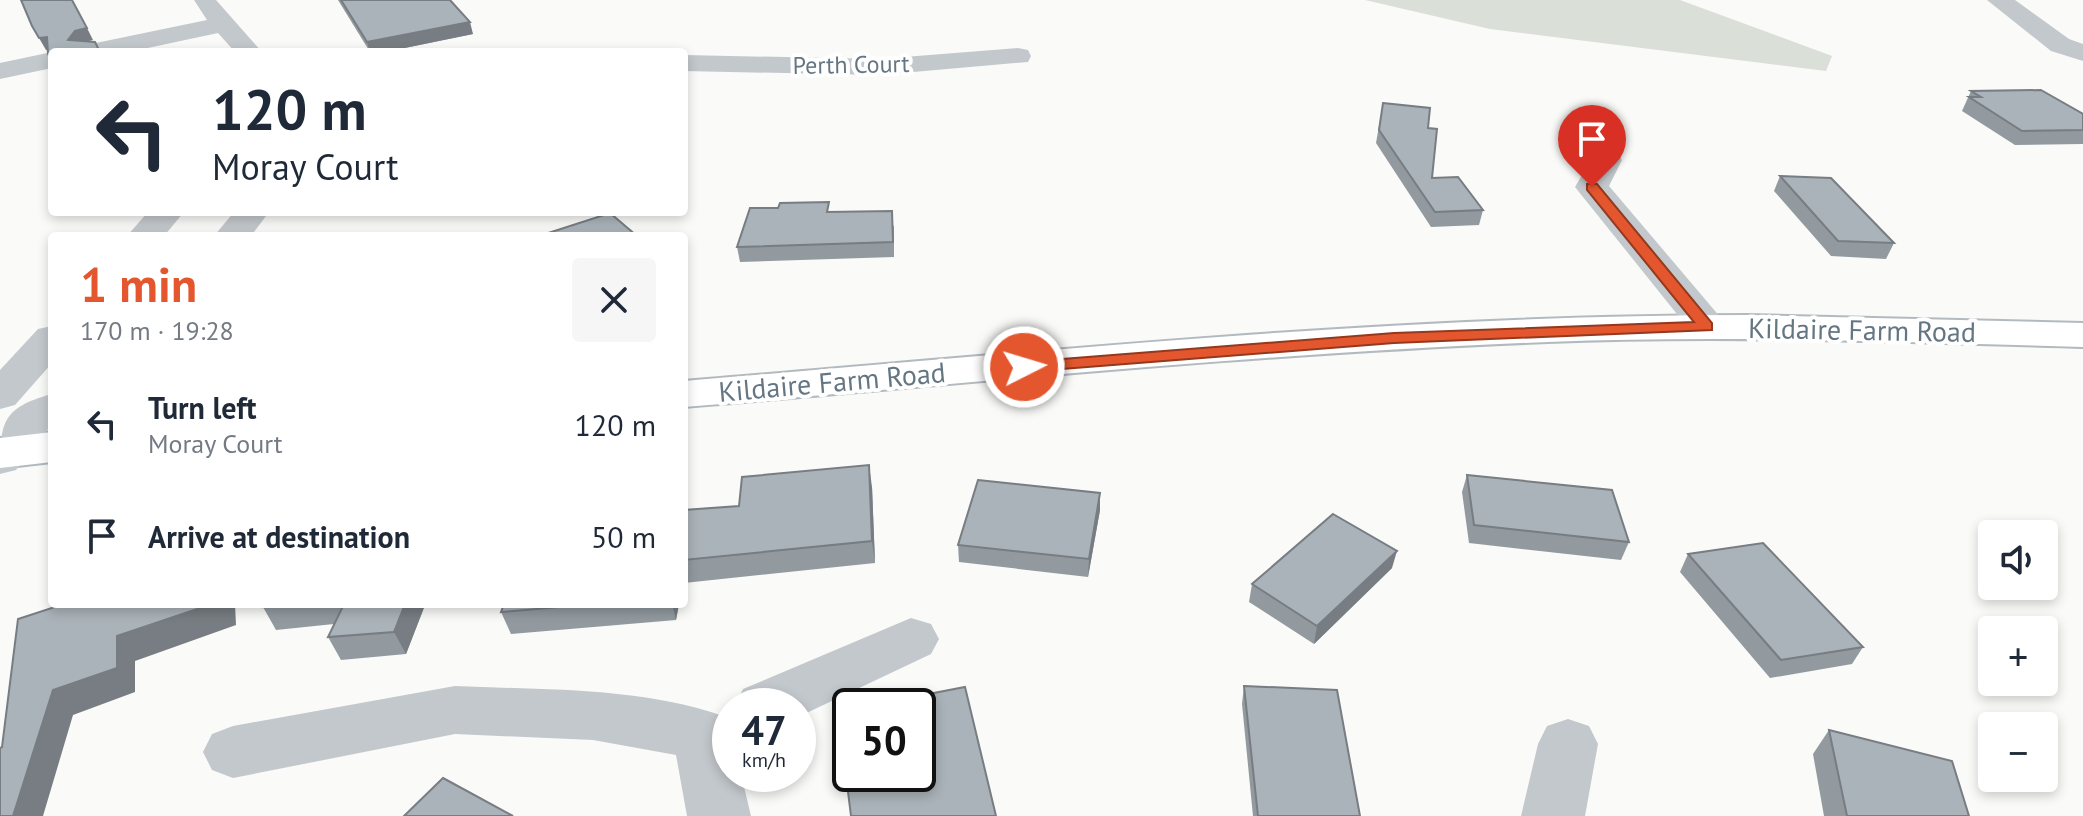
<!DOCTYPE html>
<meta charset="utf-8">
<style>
:root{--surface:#fff;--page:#f6f6f7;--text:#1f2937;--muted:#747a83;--accent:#e4572e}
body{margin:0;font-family:"PT Sans",sans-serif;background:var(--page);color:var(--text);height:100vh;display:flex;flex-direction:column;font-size:30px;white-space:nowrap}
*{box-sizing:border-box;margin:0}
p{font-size:26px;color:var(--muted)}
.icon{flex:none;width:44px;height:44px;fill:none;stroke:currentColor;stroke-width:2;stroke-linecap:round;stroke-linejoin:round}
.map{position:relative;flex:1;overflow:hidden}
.side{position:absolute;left:48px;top:232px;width:640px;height:376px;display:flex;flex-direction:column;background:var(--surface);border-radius:8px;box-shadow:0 4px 12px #0003}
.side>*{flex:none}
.guide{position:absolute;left:48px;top:48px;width:640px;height:168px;border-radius:8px;box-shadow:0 4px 12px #0003;background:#fff;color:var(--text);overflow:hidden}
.controls{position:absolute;left:1978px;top:520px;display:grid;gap:16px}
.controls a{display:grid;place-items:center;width:80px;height:80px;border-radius:8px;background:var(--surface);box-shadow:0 4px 12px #0003;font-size:40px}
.speed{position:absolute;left:712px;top:688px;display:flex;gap:16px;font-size:40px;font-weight:700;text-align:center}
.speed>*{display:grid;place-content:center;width:104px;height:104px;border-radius:50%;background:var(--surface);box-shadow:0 4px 12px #0003;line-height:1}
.speed small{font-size:20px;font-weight:400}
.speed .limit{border:4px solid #111;border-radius:12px;background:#fff;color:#111}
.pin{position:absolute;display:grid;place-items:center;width:68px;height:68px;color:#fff;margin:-82px -34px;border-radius:50% 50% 50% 0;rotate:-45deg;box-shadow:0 0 8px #0007}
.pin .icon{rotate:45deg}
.me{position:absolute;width:88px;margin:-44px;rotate:85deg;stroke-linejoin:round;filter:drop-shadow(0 0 6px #0008)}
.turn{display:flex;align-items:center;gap:28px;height:168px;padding:0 32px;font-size:36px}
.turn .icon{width:104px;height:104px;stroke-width:2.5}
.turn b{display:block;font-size:56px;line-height:68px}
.round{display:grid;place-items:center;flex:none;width:84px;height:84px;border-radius:8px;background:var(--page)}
.head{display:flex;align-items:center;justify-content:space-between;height:136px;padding:0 32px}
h1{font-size:48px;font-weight:600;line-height:60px;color:var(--accent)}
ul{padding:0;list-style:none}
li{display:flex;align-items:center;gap:24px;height:112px;padding:0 32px}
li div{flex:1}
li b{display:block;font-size:30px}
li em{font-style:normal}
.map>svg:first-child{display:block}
.green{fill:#dadfd7}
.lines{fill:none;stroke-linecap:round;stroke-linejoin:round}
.secondary-casing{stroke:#b3babf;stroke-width:4}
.minor{fill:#c3c8cc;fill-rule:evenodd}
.secondary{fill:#fff;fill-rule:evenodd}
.wall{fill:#929a9f}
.shaded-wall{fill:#777d82}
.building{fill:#aab3b9;stroke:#777d82;stroke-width:2}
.route{fill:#e4572e;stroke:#94391e;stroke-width:2}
.labels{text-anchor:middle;stroke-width:8;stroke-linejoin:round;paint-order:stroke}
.far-street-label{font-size:24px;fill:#657683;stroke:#fff}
.street-label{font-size:28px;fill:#657683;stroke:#fff}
</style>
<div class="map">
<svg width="2083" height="816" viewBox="0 0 2083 816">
<rect width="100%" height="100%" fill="#fafaf8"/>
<polygon class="green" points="1365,0 1680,0 1832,56 1826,71 1490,29"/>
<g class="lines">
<defs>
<g id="secondary">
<path d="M1749,315l334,8v24c-178,-5 -357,-12 -535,-5 -289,11 -576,41 -864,65v-26c354,-29 709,-66 1065,-66z"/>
<polygon points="52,432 52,462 0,468 0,438"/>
</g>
</defs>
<use href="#secondary" class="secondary-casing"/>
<g class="minor">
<polygon points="194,0 216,0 262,52 235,52 218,33 129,52 78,52 82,46 91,44 207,20"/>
<polygon points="1987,0 2015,0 2069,39 2083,44 2083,61 2051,51"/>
<polygon points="1018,48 1028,50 1031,56 1028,62 879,75 684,71 684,55 879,59"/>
<polygon points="52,52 52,68 0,79 0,63"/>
<polygon points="1606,150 1617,153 1622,160 1609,186 1721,318 1727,326 1721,334 1707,338 1693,334 1575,187 1595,153"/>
<polygon points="148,212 184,212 164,236 127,236"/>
<polygon points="234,212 269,212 251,236 214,236"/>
<polygon points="52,326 52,363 15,405 0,409 0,370 38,329"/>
<path d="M52,394v30l-36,46 -16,4c0,-50 0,-66 52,-80z"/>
<polygon points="911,618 931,624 939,639 931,654 798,717 798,706 735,706 743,689"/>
<path d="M455,686c88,4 184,1 268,30l7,14v44h11l10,42h-64l-11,-61 -83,-15 -138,-6 -222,44 -21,-8 -9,-18 9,-18 21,-8z"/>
<polygon points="1568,719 1589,726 1598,744 1585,816 1521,816 1538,744 1547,726"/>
</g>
<use href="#secondary" class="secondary"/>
</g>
<g class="wall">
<polygon points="338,0 450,0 473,34 385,52 370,52"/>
<polygon points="1971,91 2083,114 2083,144 2015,145 1962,111"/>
<polygon points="1383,103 1428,128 1432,178 1483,210 1479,225 1431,227 1376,143"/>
<polygon points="1780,176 1894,243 1886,259 1831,256 1774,191"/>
<polygon points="830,212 894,226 894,257 740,262 737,247"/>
<polygon points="1467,475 1629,542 1621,560 1469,543 1462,492"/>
<polygon points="872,487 875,563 684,583 684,510 739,506"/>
<polygon points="1100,493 1100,510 1088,577 959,562 958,545"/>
<polygon points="1688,554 1863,647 1852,664 1770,678 1680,572"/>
<polygon points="1392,568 1314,644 1249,602 1252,584"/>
<polygon points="264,604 433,604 425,605 406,654 341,660 328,637 334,624 276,630 263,607"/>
<polygon points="504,604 679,604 676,620 511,634 501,612"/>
<polygon points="1244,686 1360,816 1253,816 1242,704"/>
<polygon points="1829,730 1969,816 1824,816 1813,754"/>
</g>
<g class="shaded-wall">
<polygon points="470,22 473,34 385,52 370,52 367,42"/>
<polygon points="87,28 93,40 81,43 68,40 75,31"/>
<polygon points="47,37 54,50 46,50 39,38"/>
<polygon points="869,465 872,487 875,563 872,541"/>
<polygon points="1100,493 1100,510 1088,577 1089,559"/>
<polygon points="1397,551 1392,568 1314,644 1317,626"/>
<polygon points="212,604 235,604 236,625 135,661 135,692 73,715 43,816 13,816 53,690 117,636"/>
<polygon points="405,604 425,605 406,654 394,632"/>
<polygon points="672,604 679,604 676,620"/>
</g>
<g class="building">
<polygon points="21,0 72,0 87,28 75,31 68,40 95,42 100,52 52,52 52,61 48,54 47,37 39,38 32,26"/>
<polygon points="341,0 450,0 470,22 367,42"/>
<polygon points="2041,90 2083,114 2083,130 2022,131 1969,97 1981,97 1971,91"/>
<polygon points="1383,103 1430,108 1428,128 1437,129 1432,178 1458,177 1483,210 1435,212 1379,130"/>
<polygon points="1780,176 1831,178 1894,243 1838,241"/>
<polygon points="829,202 827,212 892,211 893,242 737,247 750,208 778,208 780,203"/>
<polygon points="610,213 637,236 539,236"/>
<polygon points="869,465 872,541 684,560 684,510 739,506 742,477"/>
<polygon points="1467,475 1612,490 1629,542 1474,525"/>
<polygon points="978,480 1100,493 1089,559 958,545"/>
<polygon points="1333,514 1397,551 1317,626 1252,584"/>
<polygon points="1763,543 1863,647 1781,660 1688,554"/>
<polygon points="64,604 212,604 117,636 117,668 53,690 13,816 0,816 0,748 2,747 18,619"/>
<polygon points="264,604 298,604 263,607"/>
<polygon points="344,604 405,604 394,632 328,637"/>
<polygon points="504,604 594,604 501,612"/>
<polygon points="1244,686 1337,690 1360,816 1258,816"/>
<polygon points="965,687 996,816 851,816 838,711 850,709 850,774 918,774 918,706 866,706"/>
<polygon points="1829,730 1952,761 1969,816 1847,816"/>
<polygon points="443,778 513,816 404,816"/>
</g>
<polygon class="route" points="1587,184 1597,184 1712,323 1712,330 1394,343 1024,372 1015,367 1024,362 1394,333 1694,322 1587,190"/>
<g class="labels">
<g class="far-street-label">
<text transform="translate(851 65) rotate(-1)" y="8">Perth Court</text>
</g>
<g class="street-label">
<text transform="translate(1862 330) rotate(1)" y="10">Kildaire Farm Road</text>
<text transform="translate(832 382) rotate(-5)" y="10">Kildaire Farm Road</text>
</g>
</g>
</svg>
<div class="controls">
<a><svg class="icon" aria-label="sound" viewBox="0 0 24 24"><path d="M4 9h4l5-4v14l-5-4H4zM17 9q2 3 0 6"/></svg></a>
<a>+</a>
<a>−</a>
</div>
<div class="speed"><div>47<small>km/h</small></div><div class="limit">50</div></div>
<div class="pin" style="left:1592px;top:187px;background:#d93025"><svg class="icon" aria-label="arrive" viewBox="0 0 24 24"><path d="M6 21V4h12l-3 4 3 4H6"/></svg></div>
<svg class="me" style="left:1024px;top:367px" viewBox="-20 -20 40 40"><circle r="17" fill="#e4572e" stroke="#fff" stroke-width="3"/><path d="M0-11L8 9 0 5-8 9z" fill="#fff"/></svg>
<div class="guide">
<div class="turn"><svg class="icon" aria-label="left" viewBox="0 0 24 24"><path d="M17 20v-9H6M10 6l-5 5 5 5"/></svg><div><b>120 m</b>Moray Court</div></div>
</div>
<section class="side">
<div class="head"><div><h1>1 min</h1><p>170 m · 19:28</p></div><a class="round"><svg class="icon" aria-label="close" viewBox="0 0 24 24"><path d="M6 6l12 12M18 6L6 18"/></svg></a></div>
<ul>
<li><svg class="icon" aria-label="left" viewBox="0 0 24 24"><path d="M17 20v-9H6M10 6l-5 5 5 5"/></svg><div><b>Turn left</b><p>Moray Court</p></div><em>120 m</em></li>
<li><svg class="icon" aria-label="arrive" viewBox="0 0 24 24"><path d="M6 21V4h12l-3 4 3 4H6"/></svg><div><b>Arrive at destination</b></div><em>50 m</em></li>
</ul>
</section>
</div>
